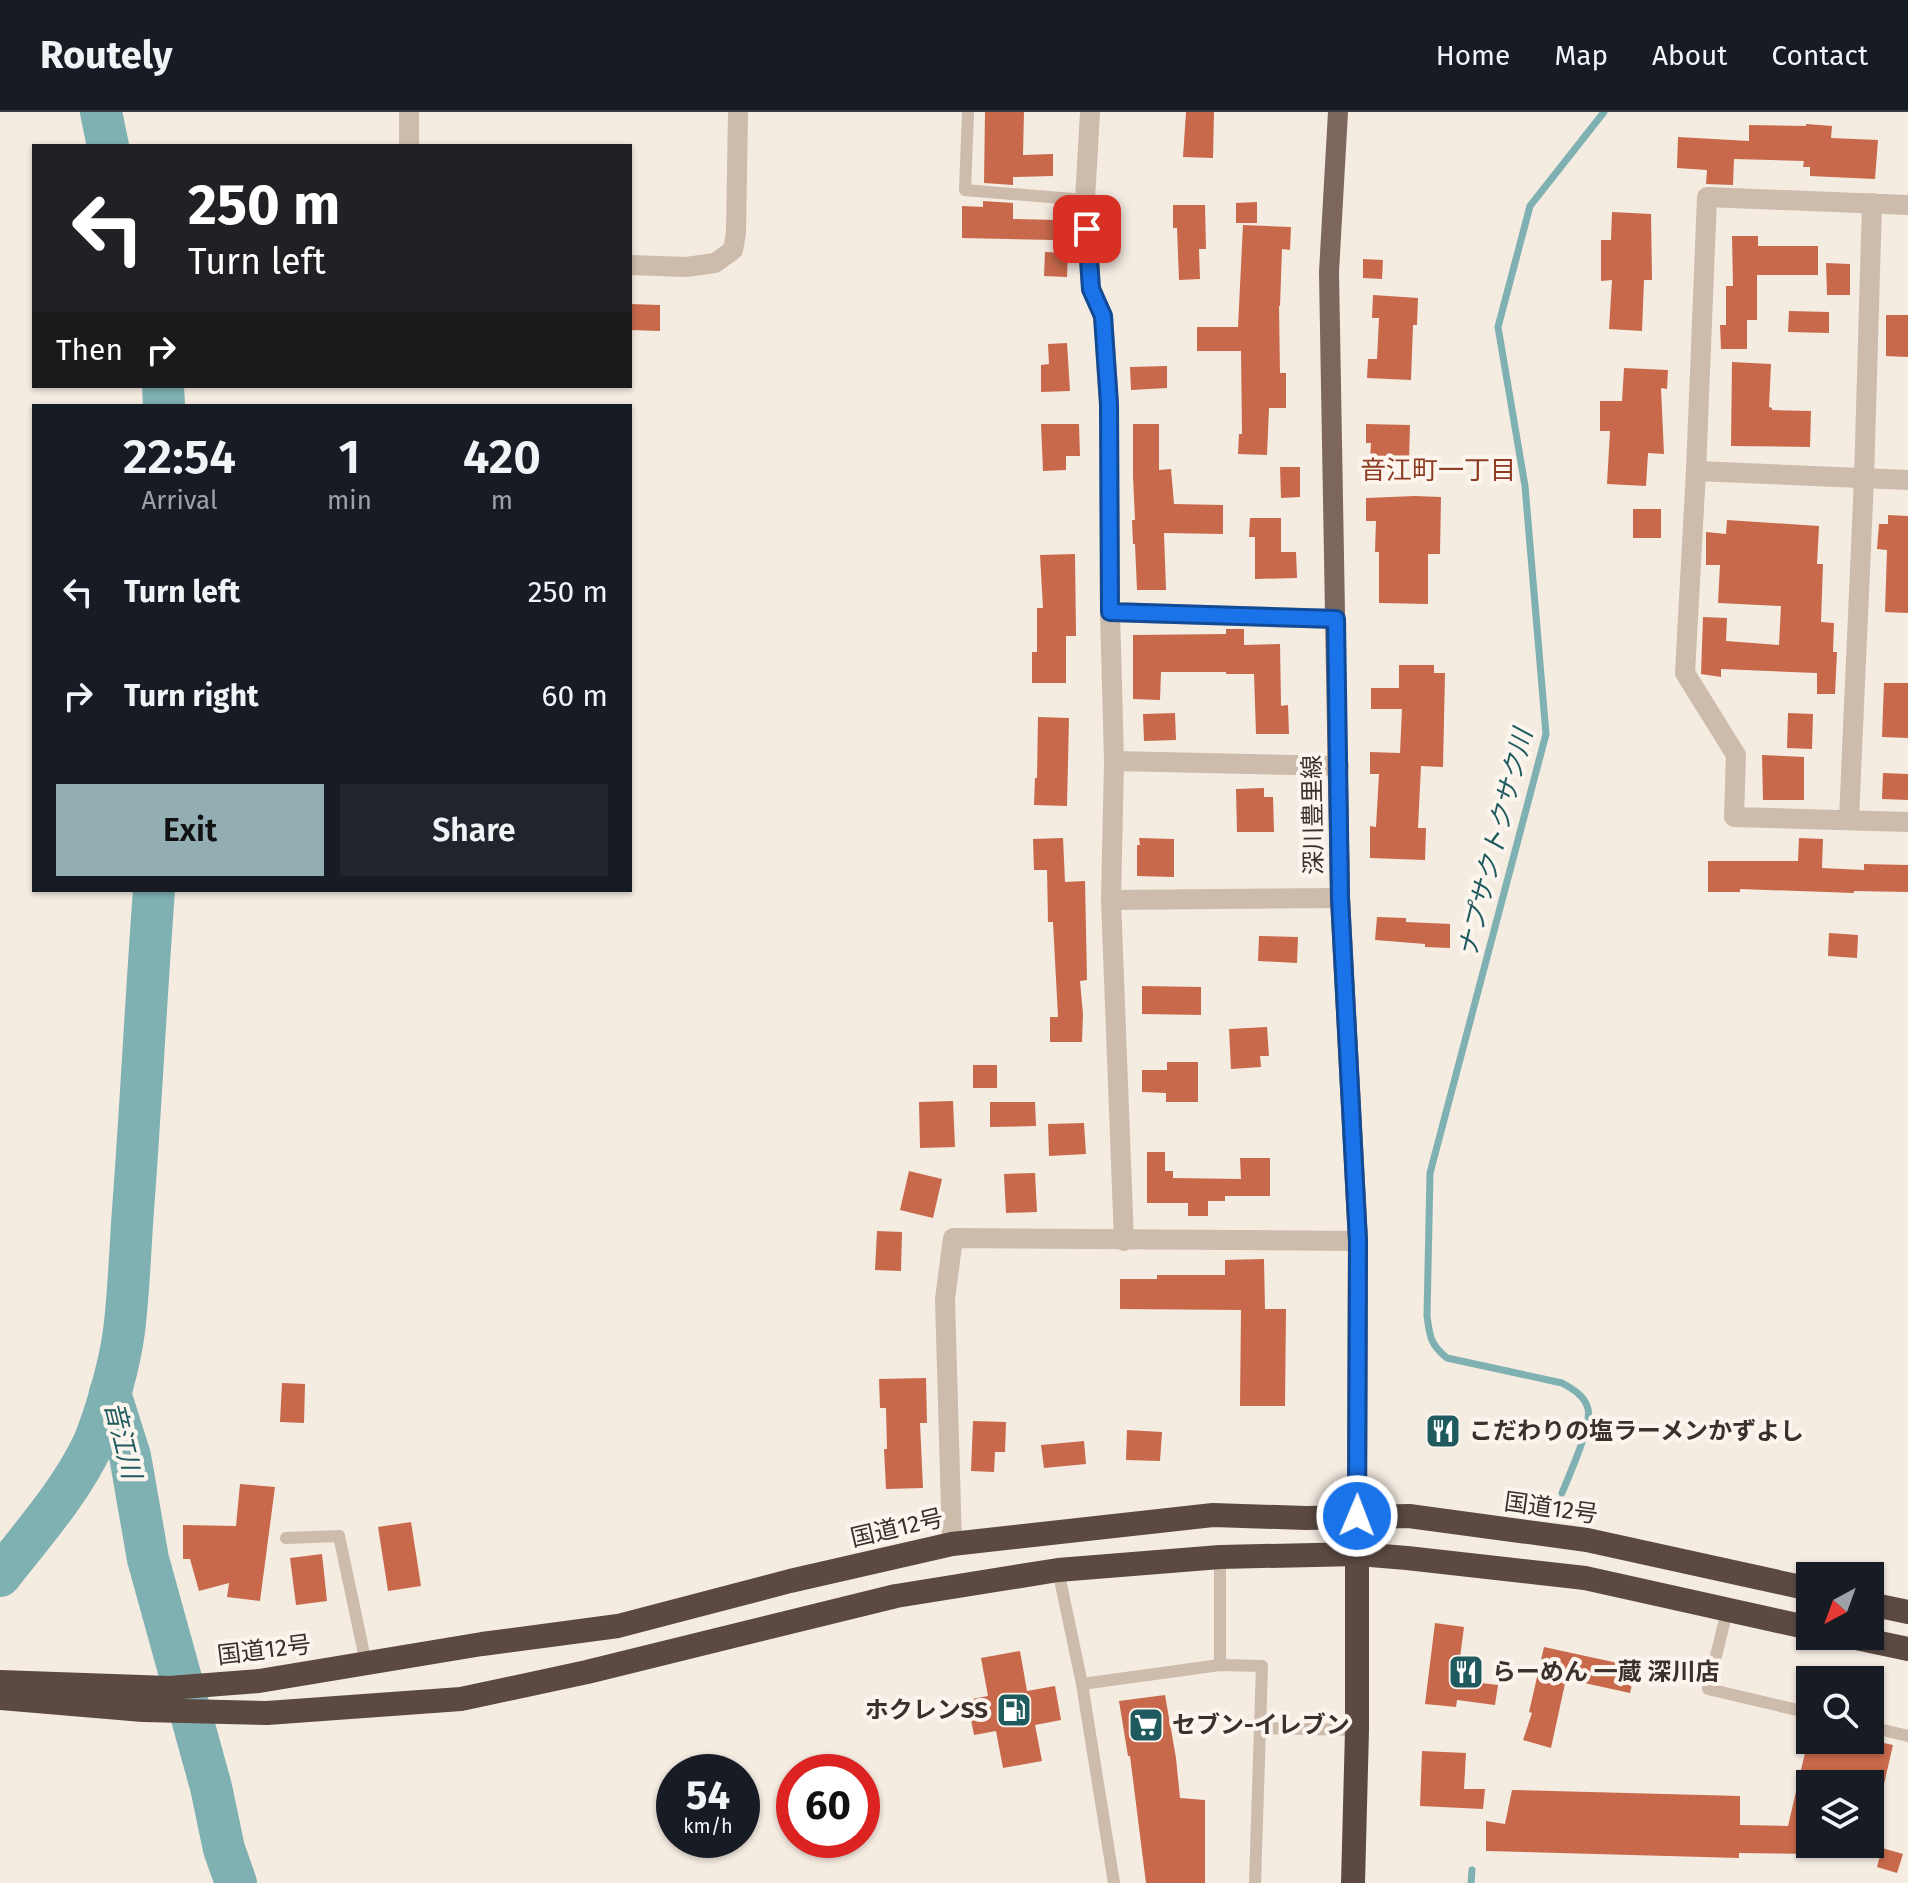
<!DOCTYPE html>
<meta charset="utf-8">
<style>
:root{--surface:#171b24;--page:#20242c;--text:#f1f3f6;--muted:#9ea1a6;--line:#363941;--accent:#92aeb2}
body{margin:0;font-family:"Fira Sans","Noto Sans JP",sans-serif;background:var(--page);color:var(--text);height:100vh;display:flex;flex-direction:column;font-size:30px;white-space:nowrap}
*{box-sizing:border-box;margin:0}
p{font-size:26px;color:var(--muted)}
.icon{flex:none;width:44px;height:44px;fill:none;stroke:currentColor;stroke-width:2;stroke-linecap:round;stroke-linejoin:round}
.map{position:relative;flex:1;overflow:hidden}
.details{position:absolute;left:32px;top:292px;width:600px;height:488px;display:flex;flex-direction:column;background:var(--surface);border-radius:0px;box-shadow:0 2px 6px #0004}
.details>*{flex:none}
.banner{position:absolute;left:32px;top:32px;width:600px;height:244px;border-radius:0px;box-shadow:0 2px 6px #0004;background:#202124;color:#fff;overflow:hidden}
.needle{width:52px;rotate:221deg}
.tools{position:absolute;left:1796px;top:1450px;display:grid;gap:16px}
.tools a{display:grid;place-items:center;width:88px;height:88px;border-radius:0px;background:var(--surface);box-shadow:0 2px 6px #0004;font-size:40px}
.speed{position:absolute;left:656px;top:1642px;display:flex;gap:16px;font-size:40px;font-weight:700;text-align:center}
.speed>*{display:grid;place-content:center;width:104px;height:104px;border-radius:50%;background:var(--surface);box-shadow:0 2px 6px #0004;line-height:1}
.speed small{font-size:20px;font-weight:400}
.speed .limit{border:12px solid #d22;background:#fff;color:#111}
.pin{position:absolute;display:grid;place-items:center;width:68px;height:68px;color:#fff;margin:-34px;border-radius:16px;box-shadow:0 4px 12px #0006}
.me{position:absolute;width:88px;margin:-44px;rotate:1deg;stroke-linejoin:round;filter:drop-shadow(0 0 6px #0008)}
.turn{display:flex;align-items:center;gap:28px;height:168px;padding:0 24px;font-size:36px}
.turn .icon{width:104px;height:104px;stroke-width:2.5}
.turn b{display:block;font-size:56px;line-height:68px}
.then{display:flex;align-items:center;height:76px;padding:0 24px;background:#0003;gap:16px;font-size:30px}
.eta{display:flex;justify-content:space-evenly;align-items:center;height:136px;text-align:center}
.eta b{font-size:48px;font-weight:600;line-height:56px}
.primary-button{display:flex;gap:16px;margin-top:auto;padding:16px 24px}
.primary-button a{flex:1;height:92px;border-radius:0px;background:var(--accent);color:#111;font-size:32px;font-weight:600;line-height:92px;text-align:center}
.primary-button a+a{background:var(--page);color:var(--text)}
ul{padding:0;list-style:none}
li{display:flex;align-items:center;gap:24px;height:104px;padding:0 24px}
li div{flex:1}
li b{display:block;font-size:30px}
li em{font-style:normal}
header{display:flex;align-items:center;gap:48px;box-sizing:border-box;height:112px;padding:0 40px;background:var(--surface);border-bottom:2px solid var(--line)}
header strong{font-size:38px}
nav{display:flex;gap:44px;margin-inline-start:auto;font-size:28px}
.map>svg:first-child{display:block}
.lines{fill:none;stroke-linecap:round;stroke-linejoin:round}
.stream{stroke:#7fb0b2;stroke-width:7}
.river{stroke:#7fb0b2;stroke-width:42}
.building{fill:#c8694b}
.lane{stroke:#cdbbac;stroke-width:12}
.street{stroke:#cdbbac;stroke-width:20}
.primary{stroke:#7d675c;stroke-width:20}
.highway{stroke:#5c4a42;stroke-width:24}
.route-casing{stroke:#114b97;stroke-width:20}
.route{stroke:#1a73e8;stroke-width:14}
.labels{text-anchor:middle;stroke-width:8;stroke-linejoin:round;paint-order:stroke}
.street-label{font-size:24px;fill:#3b302b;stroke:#fbf5ee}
.poi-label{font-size:24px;font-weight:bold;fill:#3b302b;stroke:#fbf5ee;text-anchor:start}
.neighbourhood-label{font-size:26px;fill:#8c3b22;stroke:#fbf5ee}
.water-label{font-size:26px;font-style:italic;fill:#1f5a5e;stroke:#fbf5ee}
</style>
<header>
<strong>Routely</strong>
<nav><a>Home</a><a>Map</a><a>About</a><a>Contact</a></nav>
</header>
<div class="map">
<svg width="1908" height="1771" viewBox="0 0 1908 1771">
<rect width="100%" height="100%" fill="#f4ebe1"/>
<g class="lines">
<g class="stream">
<path d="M1562,1381c7,-18 30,-67 26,-84 -3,-13 -15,-20 -26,-26l-115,-25c-17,-14 -17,-21 -20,-42l3,-143 116,-439 -21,-248 -27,-159 32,-121 74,-94"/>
<polyline points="1471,1771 1472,1758"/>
</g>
<g class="river">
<polyline points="101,0 108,34"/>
<polyline points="163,274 164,294"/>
<polyline points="110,1281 130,1344 148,1447 211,1675 224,1737 236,1771"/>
<path d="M0,1464c33,-42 72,-86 94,-134 12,-29 26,-79 30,-111 5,-40 6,-81 9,-121 8,-106 13,-213 21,-320"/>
</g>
</g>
<g class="building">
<polygon points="985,0 1024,0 1023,43 1053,42 1053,64 1013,65 1013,73 984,71"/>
<polygon points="1186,0 1214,0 1213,46 1183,45"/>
<polygon points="1806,12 1832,14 1831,26 1878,28 1875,67 1810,64 1810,55 1803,55 1804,49 1734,47 1733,73 1706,72 1707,58 1677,56 1678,25 1749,29 1749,13 1806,14"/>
<polygon points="983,89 1013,91 1013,107 1055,108 1054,128 962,126 962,94 983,95"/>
<polygon points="1257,90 1257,111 1236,111 1236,91"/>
<polygon points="1173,93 1205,93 1206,137 1199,137 1200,167 1179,168 1177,116 1173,116"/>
<polygon points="1612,100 1651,102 1652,168 1644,168 1642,219 1609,217 1612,168 1601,169 1601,128 1611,128"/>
<polygon points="1243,113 1291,115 1290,138 1282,137 1280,194 1279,194 1280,261 1286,261 1286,296 1269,296 1267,343 1238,342 1239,322 1242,322 1241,239 1197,239 1197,215 1238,215"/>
<polygon points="1732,124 1758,124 1758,134 1818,134 1818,163 1757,163 1757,208 1747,208 1747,237 1721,237 1720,213 1726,213 1726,174 1733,174"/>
<polygon points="1045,140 1068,141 1067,165 1044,164"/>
<polygon points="1363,147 1383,148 1382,167 1363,166"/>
<polygon points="1826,151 1850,152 1850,183 1827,183"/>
<polygon points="1373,183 1418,186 1417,213 1413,213 1411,268 1367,266 1368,247 1377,247 1379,206 1372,206"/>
<polygon points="630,192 660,193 660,219 630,218"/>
<polygon points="1789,199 1829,200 1829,221 1788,220"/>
<polygon points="1886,203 1908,203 1908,245 1886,244"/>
<polygon points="1067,231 1070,279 1041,280 1041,253 1049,252 1048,232"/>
<polygon points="1732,250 1771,252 1769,295 1772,296 1772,298 1811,299 1810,335 1731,334"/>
<polygon points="1167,254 1167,276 1131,278 1130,255"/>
<polygon points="1624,256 1668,258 1667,277 1661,276 1664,342 1648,341 1646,374 1607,372 1610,319 1600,319 1600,289 1622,289"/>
<polygon points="1041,312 1079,312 1080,344 1066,344 1066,358 1043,359"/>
<polygon points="1133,312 1159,312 1159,358 1171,357 1174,392 1223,393 1223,422 1164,421 1166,478 1137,478 1135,432 1133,432 1132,408 1135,408 1133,364"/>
<polygon points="1366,312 1410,313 1409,349 1370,348 1371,331 1366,331"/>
<polygon points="1280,355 1300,355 1300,385 1281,386"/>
<polygon points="1415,384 1441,385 1440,442 1428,442 1428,492 1379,491 1379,440 1375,440 1376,409 1366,409 1366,386"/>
<rect x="1633" y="397" width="28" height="29"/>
<polygon points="1888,403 1908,404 1908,501 1885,500 1887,438 1877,437 1879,412 1888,412"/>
<polygon points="1250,406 1281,406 1281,440 1296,440 1297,466 1255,467 1255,425 1249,425"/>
<polygon points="1727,408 1819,414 1817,452 1823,452 1821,510 1834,511 1833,540 1837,540 1835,582 1817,582 1817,561 1721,557 1721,565 1701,562 1703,505 1727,506 1726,529 1779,533 1781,494 1718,491 1720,453 1706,453 1706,420 1726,422"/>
<polygon points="1075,442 1076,524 1066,524 1066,571 1032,571 1032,540 1037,540 1037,496 1043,496 1040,443"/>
<polygon points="1226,517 1244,517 1244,533 1280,532 1281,594 1288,593 1289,622 1256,622 1254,562 1226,562 1226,560 1161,560 1160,588 1133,587 1133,523 1226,522"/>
<polygon points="1399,553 1434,553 1434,561 1445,561 1443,655 1421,654 1418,716 1426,716 1425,748 1370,746 1370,714 1376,715 1379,662 1370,662 1370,640 1400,641 1402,597 1371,597 1371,576 1399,576"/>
<polygon points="1884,571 1908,571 1908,626 1882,625"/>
<polygon points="1175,601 1176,628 1144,629 1143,602"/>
<polygon points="1788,601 1813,602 1812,637 1787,636"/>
<polygon points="1038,605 1069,606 1067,694 1034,693 1035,666 1037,666"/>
<polygon points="1762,643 1804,645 1804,688 1763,688"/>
<polygon points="1883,661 1908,662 1908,688 1882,687"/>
<polygon points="1264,676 1264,685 1273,685 1274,720 1237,720 1236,677"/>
<polygon points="1063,726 1065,770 1085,769 1087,868 1080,869 1083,902 1082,930 1050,930 1050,905 1058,905 1053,810 1048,810 1047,758 1034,758 1033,727"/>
<polygon points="1139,726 1174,727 1174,765 1137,764 1137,733 1140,733"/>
<polygon points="1799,726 1823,727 1822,756 1864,758 1864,752 1908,753 1908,780 1854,779 1854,781 1740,777 1740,780 1708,780 1708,749 1798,749"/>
<polygon points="1377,805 1406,806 1406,810 1450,812 1450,836 1425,835 1425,832 1375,828"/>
<polygon points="1829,821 1858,823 1857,846 1828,844"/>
<polygon points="1259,824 1298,825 1297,851 1258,849"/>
<polygon points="1142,874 1201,875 1201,903 1142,902"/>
<polygon points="1267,915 1269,944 1260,944 1261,955 1231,957 1229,917"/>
<polygon points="1167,950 1198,950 1198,990 1166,990 1166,981 1142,980 1142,958 1167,958"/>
<rect x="973" y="953" width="24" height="23"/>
<polygon points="953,989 955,1035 920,1036 919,990"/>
<polygon points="990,990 1035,990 1036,1014 990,1015"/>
<polygon points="1084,1011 1086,1042 1049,1044 1048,1012"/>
<polygon points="1147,1040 1165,1040 1165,1059 1173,1059 1173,1066 1241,1067 1240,1046 1270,1046 1270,1084 1225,1084 1225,1089 1208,1089 1208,1104 1188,1104 1188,1091 1147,1091"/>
<polygon points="909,1059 942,1067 933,1106 900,1098"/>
<polygon points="1035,1061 1037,1100 1006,1101 1004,1062"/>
<polygon points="877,1119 902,1120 901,1159 875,1158"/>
<polygon points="1264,1147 1265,1197 1286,1197 1285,1294 1240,1294 1241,1198 1120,1197 1120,1167 1157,1167 1157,1163 1225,1163 1225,1148"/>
<polygon points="926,1266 927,1311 920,1311 923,1376 886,1377 884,1337 887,1337 886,1296 880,1296 879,1267"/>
<polygon points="282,1271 305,1272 304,1311 280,1310"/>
<polygon points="973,1309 1006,1310 1005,1340 995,1340 994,1360 971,1359"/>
<polygon points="1127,1318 1162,1320 1160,1349 1126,1348"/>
<polygon points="1084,1329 1086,1352 1044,1356 1041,1333"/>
<polygon points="240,1372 275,1375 260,1489 227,1485 229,1471 199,1479 190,1447 183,1447 183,1413 236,1414"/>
<polygon points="411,1410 421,1474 388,1479 378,1415"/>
<polygon points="322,1442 327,1489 296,1493 290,1446"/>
<polygon points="1435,1511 1464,1515 1457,1568 1498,1573 1495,1593 1457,1588 1456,1595 1425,1592"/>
<polygon points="1544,1535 1636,1555 1630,1581 1566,1567 1551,1636 1523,1628 1532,1601 1529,1600"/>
<polygon points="1020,1539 1027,1579 1055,1574 1061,1608 1035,1613 1042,1649 1003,1656 996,1619 974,1623 967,1588 988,1584 981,1546"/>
<polygon points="1165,1583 1176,1646 1180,1686 1205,1688 1205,1771 1146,1771 1130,1644 1128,1644 1119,1589"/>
<polygon points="1808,1628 1870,1628 1893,1633 1884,1672 1810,1672 1810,1742 1739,1741 1739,1746 1486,1739 1486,1709 1505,1712 1512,1678 1740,1684 1740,1713 1788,1714"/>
<polygon points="1422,1639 1466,1641 1464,1677 1485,1677 1483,1697 1420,1694"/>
<polygon points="1882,1736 1903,1742 1897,1761 1877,1755"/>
</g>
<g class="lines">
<g class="lane">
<polyline points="968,0 965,78 1085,88"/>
<polyline points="286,1426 339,1424 366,1551"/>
<polyline points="1220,1445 1220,1553"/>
<polyline points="1058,1458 1082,1572 1114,1771"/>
<polyline points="1727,1499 1708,1577 1810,1601"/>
<polyline points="1082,1572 1220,1553 1262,1554 1255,1771"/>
<polyline points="1870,1615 1908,1624"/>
<polyline points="1261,1616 1357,1618"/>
</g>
<g class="street">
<polyline points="409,0 409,34"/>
<polyline points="1090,0 1085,88 1091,177 1103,204 1109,292 1110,500 1114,649 1111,788 1124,1129"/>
<polyline points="1908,93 1707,85 1696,359 1685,561 1736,643 1734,705 1908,710"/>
<polyline points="630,153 686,155 715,151 733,138 736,121 738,0"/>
<polyline points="1696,359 1908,368"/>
<polyline points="1110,500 1336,507"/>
<polyline points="1114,649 1339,654"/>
<polyline points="1849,707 1864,367 1872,91"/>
<polyline points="1111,788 1340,786"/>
<polyline points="952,1432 945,1187 953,1126 1358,1129"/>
</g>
<polyline class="primary" points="1338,0 1329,160 1340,786 1358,1129 1357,1404"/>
<g class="highway">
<polyline points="1870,1492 1908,1500"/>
<polyline points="1847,1524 1908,1537"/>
<polyline points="0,1570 169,1576 259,1569 482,1532 618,1514 790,1469 952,1432 1213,1403 1306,1406 1409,1404 1587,1428 1810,1477"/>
<polyline points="0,1586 143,1598 267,1601 461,1587 587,1560 896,1484 1058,1458 1220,1445 1358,1442 1407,1446 1585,1466 1810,1516"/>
<polyline points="1353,1771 1357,1618 1357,1404"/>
</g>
</g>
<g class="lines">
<defs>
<polyline id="route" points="1087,117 1091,177 1103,204 1109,292 1110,500 1336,507 1340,786 1358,1129 1357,1404"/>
</defs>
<use href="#route" class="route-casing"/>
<use href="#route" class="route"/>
</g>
<defs>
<symbol id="restaurant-square" viewBox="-11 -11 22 22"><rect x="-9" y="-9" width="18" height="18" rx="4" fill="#1f5a5e" stroke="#fbf5ee"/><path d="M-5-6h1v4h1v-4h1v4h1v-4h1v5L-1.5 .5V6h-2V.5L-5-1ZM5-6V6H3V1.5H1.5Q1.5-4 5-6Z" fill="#fff"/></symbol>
<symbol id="fuel-square" viewBox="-11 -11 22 22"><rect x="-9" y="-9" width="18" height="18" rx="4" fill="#1f5a5e" stroke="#fbf5ee"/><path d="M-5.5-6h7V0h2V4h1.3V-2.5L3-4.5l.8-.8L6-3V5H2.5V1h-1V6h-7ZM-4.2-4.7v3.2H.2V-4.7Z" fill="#fff"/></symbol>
<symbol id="supermarket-square" viewBox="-11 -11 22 22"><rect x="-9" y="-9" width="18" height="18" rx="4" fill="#1f5a5e" stroke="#fbf5ee"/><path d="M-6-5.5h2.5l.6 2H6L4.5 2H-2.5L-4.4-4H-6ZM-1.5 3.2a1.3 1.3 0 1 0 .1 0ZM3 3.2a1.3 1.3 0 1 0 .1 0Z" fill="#fff"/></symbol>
</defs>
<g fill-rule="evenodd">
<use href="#restaurant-square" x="1423" y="1299" width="40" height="40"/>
<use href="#restaurant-square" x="1446" y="1540" width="40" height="40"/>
<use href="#fuel-square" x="994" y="1578" width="40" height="40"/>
<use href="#supermarket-square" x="1126" y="1593" width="40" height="40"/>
</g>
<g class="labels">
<g class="street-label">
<text transform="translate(1313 703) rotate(-91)" y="8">深川豊里線</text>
<text transform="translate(1551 1396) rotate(8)" y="8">国道12号</text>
<text transform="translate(897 1416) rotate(-13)" y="8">国道12号</text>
<text transform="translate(264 1538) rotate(-7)" y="8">国道12号</text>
</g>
<g class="poi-label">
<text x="1469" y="1327">こだわりの塩ラーメンかずよし</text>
<text x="1492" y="1568">らーめん 一蔵 深川店</text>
<text x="988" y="1606" text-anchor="end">ホクレンSS</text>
<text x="1172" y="1621">セブン-イレブン</text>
</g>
<g class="neighbourhood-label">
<text x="1438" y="367">音江町一丁目</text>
</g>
<g class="water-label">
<text transform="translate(1495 731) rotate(-76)" y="9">ナプサクトクサク川</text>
<text transform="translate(123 1328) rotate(76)" y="9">音江川</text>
</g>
</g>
</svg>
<div class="tools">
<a><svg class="needle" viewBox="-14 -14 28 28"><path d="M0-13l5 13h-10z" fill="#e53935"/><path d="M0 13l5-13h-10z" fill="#9ea1a6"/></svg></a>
<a><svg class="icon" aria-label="search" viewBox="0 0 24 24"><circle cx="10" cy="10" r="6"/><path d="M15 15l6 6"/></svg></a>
<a><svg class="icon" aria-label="layers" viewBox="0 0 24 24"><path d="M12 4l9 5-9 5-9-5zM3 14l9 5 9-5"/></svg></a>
</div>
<div class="speed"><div>54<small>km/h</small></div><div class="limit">60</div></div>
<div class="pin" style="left:1087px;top:117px;background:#d93025"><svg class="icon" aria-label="arrive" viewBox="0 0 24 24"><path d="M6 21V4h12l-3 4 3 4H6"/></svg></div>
<svg class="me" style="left:1357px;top:1404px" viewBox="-20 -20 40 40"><circle r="17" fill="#1a73e8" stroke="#fff" stroke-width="3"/><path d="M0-11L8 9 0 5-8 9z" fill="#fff"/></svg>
<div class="banner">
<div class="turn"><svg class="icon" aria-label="left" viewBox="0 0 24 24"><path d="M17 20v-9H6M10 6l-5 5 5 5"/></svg><div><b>250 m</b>Turn left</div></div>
<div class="then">Then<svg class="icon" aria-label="right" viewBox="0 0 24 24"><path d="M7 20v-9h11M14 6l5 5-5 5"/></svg></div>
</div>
<section class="details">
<div class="eta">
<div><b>22:54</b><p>Arrival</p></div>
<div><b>1</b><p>min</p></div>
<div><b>420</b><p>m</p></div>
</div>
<ul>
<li><svg class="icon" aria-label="left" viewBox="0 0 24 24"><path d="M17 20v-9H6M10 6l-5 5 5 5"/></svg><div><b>Turn left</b></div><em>250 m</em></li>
<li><svg class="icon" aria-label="right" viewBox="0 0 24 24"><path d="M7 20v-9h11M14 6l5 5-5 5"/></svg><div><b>Turn right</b></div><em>60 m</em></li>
</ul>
<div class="primary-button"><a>Exit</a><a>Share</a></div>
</section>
</div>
